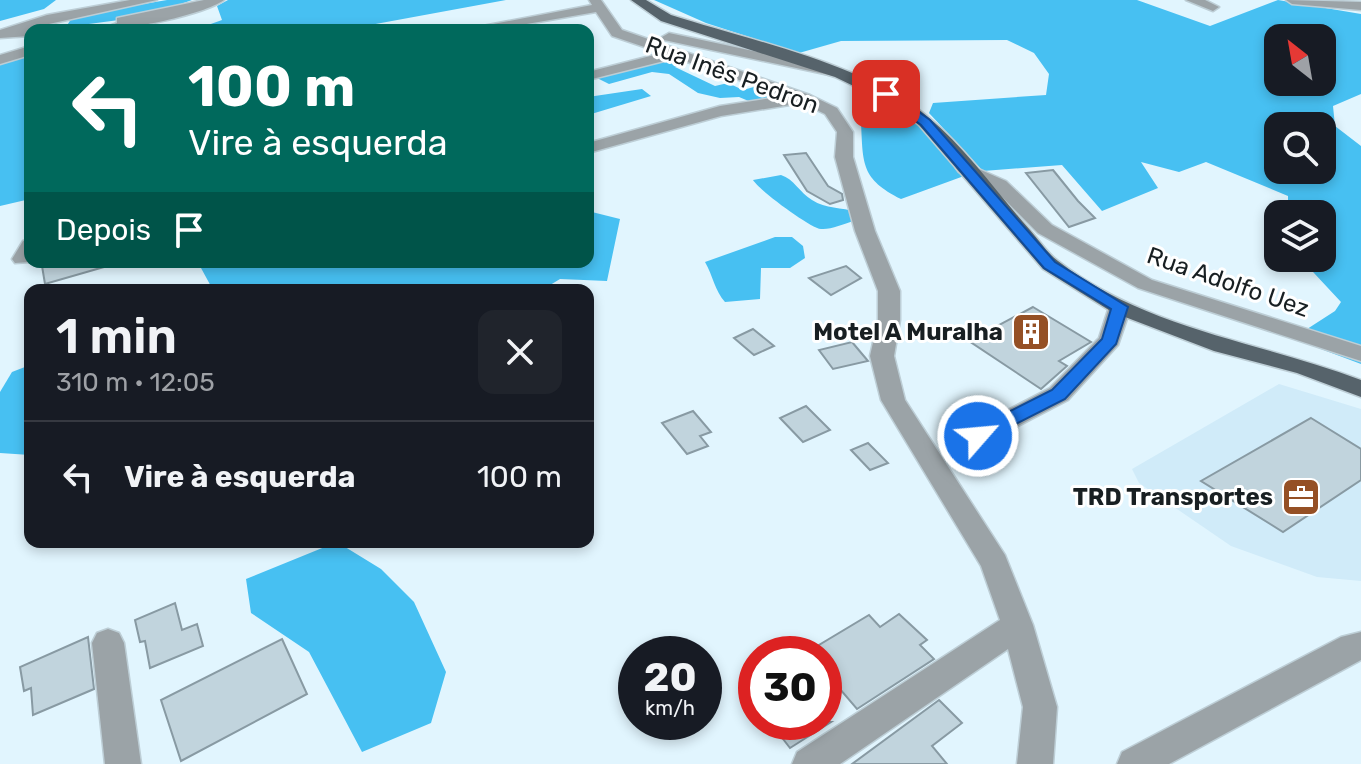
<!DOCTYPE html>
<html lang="pt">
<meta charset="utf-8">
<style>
:root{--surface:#171b24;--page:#20242c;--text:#f1f3f6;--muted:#9ea1a6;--line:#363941}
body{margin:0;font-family:Rubik,sans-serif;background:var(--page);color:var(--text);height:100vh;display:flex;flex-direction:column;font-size:30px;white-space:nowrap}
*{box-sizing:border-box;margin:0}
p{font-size:26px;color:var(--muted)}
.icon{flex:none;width:44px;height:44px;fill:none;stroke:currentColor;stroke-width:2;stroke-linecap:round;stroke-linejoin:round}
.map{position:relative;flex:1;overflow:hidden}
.sheet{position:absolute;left:24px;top:284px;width:570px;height:264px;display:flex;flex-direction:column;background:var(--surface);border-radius:16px;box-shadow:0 4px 12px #0003}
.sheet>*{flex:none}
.banner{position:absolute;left:24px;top:24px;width:570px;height:244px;border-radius:16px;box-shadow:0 4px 12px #0003;background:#00695c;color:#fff;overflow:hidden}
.needle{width:52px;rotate:329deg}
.tools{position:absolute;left:1264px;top:24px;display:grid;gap:16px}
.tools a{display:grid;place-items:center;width:72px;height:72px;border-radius:16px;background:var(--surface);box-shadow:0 4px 12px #0003;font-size:40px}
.speed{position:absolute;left:618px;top:636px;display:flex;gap:16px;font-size:40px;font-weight:700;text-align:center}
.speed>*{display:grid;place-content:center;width:104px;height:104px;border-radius:50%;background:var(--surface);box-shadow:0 4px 12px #0003;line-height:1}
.speed small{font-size:20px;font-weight:400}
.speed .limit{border:12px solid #d22;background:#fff;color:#111}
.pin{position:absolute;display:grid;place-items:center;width:68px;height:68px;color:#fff;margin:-34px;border-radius:16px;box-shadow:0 4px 12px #0006}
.me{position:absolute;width:88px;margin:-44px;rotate:63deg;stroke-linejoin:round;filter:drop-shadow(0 0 6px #0008)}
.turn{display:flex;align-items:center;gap:28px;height:168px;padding:0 32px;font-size:36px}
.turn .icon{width:104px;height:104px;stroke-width:2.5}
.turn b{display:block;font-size:56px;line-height:68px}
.then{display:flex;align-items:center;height:76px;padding:0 32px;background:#0003;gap:16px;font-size:30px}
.round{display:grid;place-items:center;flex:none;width:84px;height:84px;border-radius:16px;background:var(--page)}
.head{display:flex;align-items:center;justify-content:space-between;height:136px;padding:0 32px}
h1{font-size:48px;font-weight:600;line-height:60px}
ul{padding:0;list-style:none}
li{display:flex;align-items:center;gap:24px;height:112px;padding:0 32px;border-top:2px solid var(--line)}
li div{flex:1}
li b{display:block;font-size:30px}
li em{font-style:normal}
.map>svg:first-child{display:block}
.built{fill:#d0ebf9}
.forest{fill:#47c0f2;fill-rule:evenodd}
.building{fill:#c1d4dd;stroke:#889aa3;stroke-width:2}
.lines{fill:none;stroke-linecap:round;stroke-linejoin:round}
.minor-casing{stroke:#bdced6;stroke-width:3}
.major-casing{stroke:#bdced6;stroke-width:3}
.minor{fill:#9ba3a7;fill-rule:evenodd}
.major{fill:#56636b;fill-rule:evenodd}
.route{fill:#1a73e8;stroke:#114b97;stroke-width:2}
.labels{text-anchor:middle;stroke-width:6;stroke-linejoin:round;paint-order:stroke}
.street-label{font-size:24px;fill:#181f22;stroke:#fff}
.poi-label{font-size:24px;font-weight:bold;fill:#181f22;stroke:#fff;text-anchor:end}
</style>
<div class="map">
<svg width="1361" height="764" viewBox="0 0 1361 764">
<rect width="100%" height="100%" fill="#e1f5fe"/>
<polygon class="built" points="1279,384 1361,409 1361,581 1317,577 1231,546 1139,483 1132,469"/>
<g class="forest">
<polygon points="0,0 56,0 44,9 0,21"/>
<polygon points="167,0 192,0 178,5 172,13 66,27 73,16"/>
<polygon points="228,0 506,0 343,30 194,30 222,20 217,6"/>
<path d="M654,0h483l73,26 68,-26 83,14v80l-28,12 2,20 26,20v218l-48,-18 -9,-15 31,-20 6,-9 -41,-44h22v-44h-34v-18l-82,-34 -27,10 -38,-10 17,26 -56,23 -40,-46 -79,6 -54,-58 4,-10 113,-8 3,-21 -15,-21 -27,-13 -166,1 -42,12 -93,-30zM1278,38h44v44h-44zM1278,126h44v44h-44z"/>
<polygon points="30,53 30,199 0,206 0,64"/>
<polygon points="683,57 692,61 675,67 715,86 728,83 743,90 761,85 791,96 751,102 739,97 720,98 698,93 669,74 652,72 609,84 593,76 649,61"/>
<polygon points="642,89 651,96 588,115 588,97"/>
<path d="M896,104l21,17 47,55 -63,23c-40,-20 -38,-35 -40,-77z"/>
<path d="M781,175c13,4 19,18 31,25 14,9 29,7 45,12l-4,9c-9,3 -23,9 -32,8 -11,-1 -62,-39 -68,-49z"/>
<polygon points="588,211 620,219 607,281 560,279 542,290 213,290 201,268 205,262 588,262"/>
<path d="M775,237h17l11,9 2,12 -15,10h-29l-1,31 -35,3c-10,-11 -12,-26 -20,-40z"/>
<polygon points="30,365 30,455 0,453 0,392 12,372"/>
<polygon points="337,542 381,569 414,602 446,672 431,723 362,752 309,652 251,613 246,579"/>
</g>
<g class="building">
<polygon points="806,153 828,186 842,194 843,200 830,204 807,191 784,155"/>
<polygon points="1053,170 1078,201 1095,218 1069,227 1026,173"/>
<polygon points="58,262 103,262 104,267 45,284 42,266"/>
<polygon points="846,266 861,278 831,295 809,278"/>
<polygon points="1033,307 1091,342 1059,361 1067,366 1041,389 969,341"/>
<polygon points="753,329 774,346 754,355 734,338"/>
<polygon points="852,342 868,361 833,369 819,350"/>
<polygon points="806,406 830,430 803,442 780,418"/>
<polygon points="693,411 711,432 700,436 708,446 687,454 662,423"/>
<polygon points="1311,418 1361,449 1361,480 1283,532 1201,481"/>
<polygon points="868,443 888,463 870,470 851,450"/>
<polygon points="175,603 182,630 197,624 203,646 150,668 145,641 140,642 135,620"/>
<polygon points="899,614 927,640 920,645 934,659 857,709 834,682 824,688 824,654 804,654 869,615 880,627"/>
<polygon points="88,637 94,689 33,715 31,688 24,691 20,667"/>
<polygon points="282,639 307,694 181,761 161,700"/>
<polygon points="939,700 962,723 932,746 947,764 852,764"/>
<polygon points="770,722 831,722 790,748"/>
</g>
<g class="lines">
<defs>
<g id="minor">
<polygon points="130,0 157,0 31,28 35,30 30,30 30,36 0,38 0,30 47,15"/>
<path d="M204,0h20c-21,15 -96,30 -124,30l17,-7v-5z"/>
<polygon points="589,0 601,0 622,30 810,95 837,108 853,132 853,157 875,231 900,291 900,320 894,356 905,400 1005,555 1033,625 1057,707 1053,764 1017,764 1023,707 1008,649 840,764 792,764 797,752 1000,620 981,566 881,400 870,356 878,320 878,291 855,231 835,157 837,132 825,114 802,103 721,116 588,153 588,143 720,106 785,96 676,58 588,80 588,72 662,53 612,36 596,12 492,30 462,30 592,5"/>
<polygon points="1186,0 1205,0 1219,7 1213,11"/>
<polygon points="1286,0 1361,2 1361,10 1292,4"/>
<polygon points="669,33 834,68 841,72 834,76 664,40 662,37"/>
<polygon points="30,46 30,55 0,64 0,55"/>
<polygon points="965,163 1006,181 1052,225 1152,280 1361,346 1361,361 1138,288 1038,233 994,189 959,172 956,168"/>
<polygon points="30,239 30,262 15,263 12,259 23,241"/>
<polygon points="1120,300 1131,307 1118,345 1068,400 987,442 969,442 965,436 969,430 1050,388 1099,338 1109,307"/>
<polygon points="108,629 119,633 124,643 141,764 105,764 92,643 97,633"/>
<polygon points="1361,632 1361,660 1169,764 1117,764 1122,752 1341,637"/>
</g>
<path id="major" d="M631,0h15l25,15c78,25 195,49 257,102 38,31 69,76 102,113 9,10 17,23 28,31 87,68 203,81 303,119v17l-64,-24 -83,-22 -102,-39 -69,-43 -124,-144 -26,-20 -58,-28 -174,-56z"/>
</defs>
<use href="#minor" class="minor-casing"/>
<use href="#major" class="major-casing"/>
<use href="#minor" class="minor"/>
<use href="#major" class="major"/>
</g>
<polygon class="route" points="882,91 890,91 930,120 1055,262 1128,307 1116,344 1065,399 978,443 968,436 971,431 1052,390 1102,339 1111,309 1044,268 921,125 882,96"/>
<defs>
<symbol id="building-square" viewBox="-11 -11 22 22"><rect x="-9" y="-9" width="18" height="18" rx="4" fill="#955025" stroke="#fff"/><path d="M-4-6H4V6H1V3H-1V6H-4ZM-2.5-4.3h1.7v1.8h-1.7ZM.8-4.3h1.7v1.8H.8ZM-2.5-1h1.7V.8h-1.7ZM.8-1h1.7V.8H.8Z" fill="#fff"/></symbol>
<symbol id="office-square" viewBox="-11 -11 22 22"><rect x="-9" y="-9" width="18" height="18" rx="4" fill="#955025" stroke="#fff"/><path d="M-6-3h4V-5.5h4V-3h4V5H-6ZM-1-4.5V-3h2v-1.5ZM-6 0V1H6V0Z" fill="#fff"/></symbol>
</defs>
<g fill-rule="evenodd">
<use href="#building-square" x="1009" y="310" width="44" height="44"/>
<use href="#office-square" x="1279" y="475" width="44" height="44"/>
</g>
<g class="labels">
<g class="street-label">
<text transform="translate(732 75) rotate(20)" y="8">Rua Inês Pedron</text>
<text transform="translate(1228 282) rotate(19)" y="8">Rua Adolfo Uez</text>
</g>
<g class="poi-label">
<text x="1003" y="340">Motel A Muralha</text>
<text x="1273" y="505">TRD Transportes</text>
</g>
</g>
</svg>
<div class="tools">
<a><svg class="needle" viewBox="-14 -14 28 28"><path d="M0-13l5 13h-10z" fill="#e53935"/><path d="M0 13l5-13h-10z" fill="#9ea1a6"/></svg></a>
<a><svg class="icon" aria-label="search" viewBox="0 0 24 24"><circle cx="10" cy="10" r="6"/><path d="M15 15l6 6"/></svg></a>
<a><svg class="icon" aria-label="layers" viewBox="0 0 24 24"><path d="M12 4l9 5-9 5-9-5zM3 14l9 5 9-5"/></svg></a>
</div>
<div class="speed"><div>20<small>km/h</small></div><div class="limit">30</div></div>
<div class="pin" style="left:886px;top:94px;background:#d93025"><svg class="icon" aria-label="arrive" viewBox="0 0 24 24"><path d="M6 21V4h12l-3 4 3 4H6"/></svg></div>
<svg class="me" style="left:978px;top:436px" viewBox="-20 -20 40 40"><circle r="17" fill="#1a73e8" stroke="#fff" stroke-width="3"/><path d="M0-11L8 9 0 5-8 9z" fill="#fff"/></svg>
<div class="banner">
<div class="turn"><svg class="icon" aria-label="left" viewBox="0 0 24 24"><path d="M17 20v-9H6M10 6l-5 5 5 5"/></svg><div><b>100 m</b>Vire à esquerda</div></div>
<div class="then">Depois<svg class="icon" aria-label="arrive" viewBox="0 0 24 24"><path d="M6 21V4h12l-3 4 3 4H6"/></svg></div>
</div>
<section class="sheet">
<div class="head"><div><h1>1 min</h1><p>310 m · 12:05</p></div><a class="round"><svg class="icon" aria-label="close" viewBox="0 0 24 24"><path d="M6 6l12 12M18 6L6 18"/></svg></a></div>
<ul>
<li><svg class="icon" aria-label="left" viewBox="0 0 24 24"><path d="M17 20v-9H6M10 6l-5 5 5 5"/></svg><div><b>Vire à esquerda</b></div><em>100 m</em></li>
</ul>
</section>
</div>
